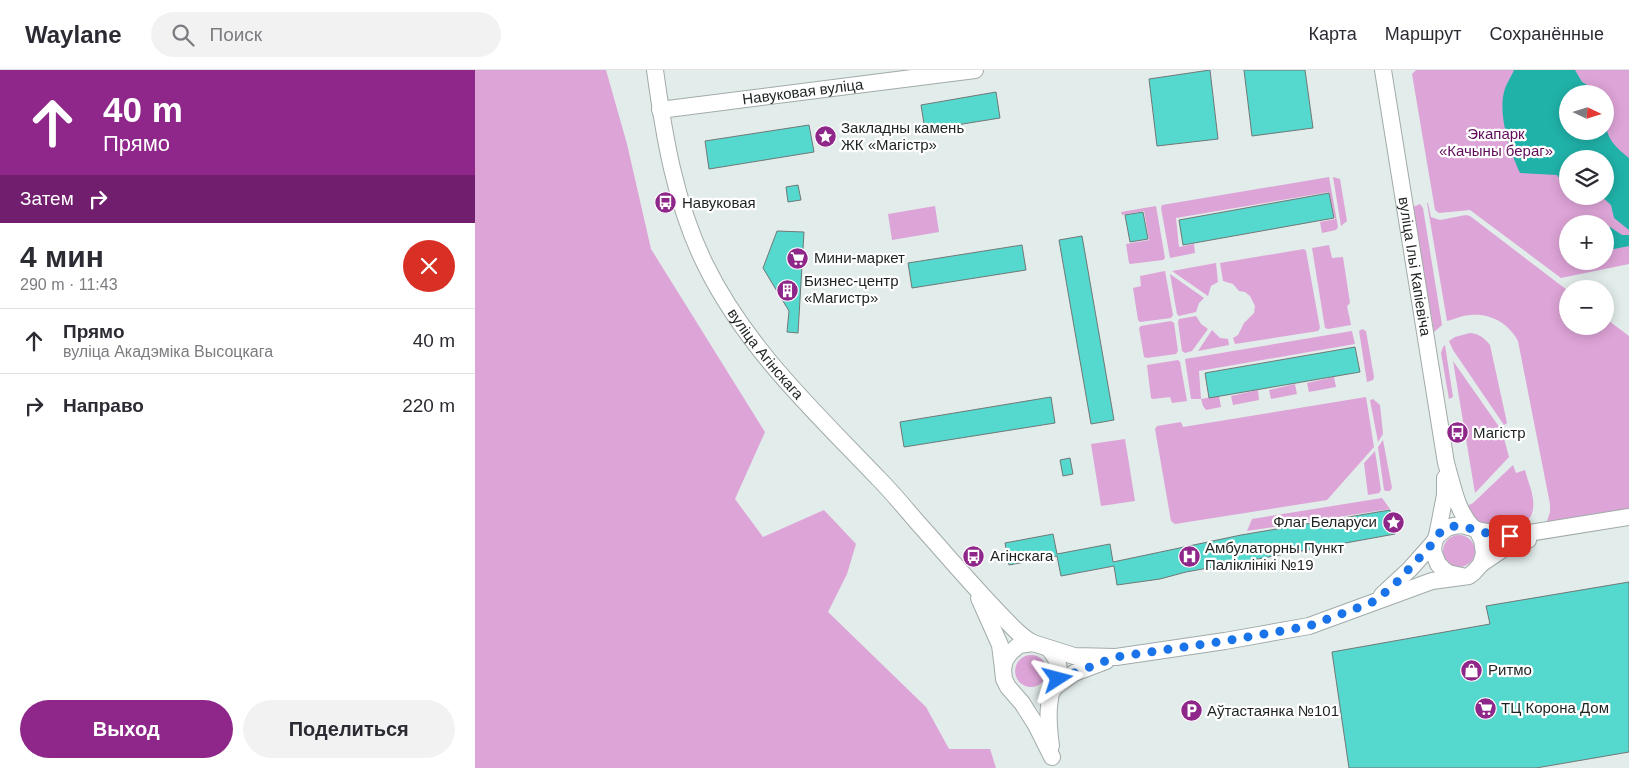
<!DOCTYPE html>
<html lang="ru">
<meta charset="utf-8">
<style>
:root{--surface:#fff;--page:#f2f2f3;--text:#2b2b33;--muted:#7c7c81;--line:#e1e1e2;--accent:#8f268a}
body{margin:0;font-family:Arial,sans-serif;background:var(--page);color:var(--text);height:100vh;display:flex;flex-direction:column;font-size:19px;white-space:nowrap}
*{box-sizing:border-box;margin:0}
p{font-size:16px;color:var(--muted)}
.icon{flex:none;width:28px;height:28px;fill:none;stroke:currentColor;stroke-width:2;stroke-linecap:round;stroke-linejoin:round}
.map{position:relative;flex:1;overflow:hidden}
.drawer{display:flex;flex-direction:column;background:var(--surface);width:475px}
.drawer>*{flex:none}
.hud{background:#8f268a;color:#fff;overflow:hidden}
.needle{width:32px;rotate:94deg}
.fabs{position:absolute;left:1084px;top:15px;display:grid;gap:10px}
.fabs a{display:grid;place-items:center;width:55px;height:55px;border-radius:50%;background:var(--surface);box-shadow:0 2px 12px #0003;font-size:25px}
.pin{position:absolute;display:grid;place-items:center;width:42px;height:42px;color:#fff;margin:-21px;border-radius:10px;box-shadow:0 2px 8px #0006}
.me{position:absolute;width:55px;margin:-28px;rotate:81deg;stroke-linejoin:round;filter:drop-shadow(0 0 4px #0008)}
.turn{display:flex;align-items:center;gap:18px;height:105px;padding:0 20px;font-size:22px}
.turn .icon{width:65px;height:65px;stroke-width:2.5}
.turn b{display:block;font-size:35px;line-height:42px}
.then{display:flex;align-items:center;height:48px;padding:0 20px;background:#0003;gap:10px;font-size:19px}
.round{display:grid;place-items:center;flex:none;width:52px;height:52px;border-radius:26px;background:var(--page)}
.headline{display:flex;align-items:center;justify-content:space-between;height:85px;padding:0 20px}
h1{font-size:30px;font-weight:700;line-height:38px}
.button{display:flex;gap:10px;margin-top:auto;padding:10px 20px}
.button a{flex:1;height:58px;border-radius:30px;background:var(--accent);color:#fff;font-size:20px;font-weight:700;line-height:58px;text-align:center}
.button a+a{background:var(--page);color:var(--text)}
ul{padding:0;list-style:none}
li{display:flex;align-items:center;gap:15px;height:65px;padding:0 20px;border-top:1px solid var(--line)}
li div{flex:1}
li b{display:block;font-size:19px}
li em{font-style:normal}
header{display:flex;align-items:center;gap:30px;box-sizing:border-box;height:70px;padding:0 25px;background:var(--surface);border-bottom:1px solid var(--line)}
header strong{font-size:24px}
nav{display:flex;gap:28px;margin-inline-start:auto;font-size:18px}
.search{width:350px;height:45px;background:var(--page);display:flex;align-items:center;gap:12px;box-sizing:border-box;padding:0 18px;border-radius:28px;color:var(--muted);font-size:19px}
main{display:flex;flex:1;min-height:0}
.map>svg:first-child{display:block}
.green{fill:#dda4d7;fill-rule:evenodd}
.water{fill:#20b2a9}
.building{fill:#55d8ce;stroke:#6f7877}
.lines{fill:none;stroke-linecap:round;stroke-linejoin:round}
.minor-casing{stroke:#a1aba9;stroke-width:18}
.minor{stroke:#fff;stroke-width:16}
.route{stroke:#1a73e8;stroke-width:9;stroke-dasharray:0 16.2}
.labels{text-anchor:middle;stroke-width:4.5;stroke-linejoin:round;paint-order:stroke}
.street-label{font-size:15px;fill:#1e2222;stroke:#fff}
.poi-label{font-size:15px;fill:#1e2222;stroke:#fff;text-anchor:start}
.park-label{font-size:15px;fill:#600d5c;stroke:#fff}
</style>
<header>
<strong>Waylane</strong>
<div class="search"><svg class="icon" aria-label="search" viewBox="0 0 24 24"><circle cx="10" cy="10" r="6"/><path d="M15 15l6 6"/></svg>Поиск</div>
<nav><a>Карта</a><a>Маршрут</a><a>Сохранённые</a></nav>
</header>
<main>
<section class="drawer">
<div class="hud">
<div class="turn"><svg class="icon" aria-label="ahead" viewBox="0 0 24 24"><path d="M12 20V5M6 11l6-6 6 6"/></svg><div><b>40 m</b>Прямо</div></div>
<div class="then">Затем<svg class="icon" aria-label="right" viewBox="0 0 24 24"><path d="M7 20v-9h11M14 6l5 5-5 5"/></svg></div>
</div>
<div class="headline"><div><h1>4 мин</h1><p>290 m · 11:43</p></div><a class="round" style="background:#d93025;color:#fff"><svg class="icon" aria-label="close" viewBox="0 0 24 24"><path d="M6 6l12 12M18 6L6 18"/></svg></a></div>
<ul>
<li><svg class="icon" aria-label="ahead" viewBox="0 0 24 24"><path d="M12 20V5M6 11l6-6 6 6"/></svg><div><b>Прямо</b><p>вуліца Акадэміка Высоцкага</p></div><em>40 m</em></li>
<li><svg class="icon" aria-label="right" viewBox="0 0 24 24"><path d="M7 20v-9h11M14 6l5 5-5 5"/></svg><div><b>Направо</b></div><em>220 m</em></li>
</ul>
<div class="button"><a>Выход</a><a>Поделиться</a></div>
</section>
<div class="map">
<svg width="1154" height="698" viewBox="0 0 1154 698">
<rect width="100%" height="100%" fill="#e2ecea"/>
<g class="green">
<polygon points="0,0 131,0 152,74 176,179 290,362 260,429 288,467 349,440 381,474 372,504 353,542 451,637 474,679 515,679 521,698 0,698"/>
<path d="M941,0h213v194l-68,14 -91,-68 -31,3 -4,-3 -23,-136zM1092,24h38v37h-38zM1092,89h38v37h-38zM1092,154h38v37h-38z"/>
<polygon points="854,107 863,157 861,160 847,163 845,152 860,149 854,122 701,148 704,177 719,174 720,183 695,188 686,138 687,135"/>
<polygon points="858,107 865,109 872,151 866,156"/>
<path d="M952,133h1l3,14 9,3 26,-5 4,1 97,74v36h38v-8l24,18v174l-80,13 -2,-2 3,-9v-8l-32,-163c-9,-17 -27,-28 -47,-26 -8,0 -16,4 -24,6z"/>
<polygon points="945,134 948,138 967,255 959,262 938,137"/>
<polygon points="460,136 464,162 417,170 413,144"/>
<polygon points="681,136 690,188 688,190 655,194 654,193 651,174 674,170 669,141 647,145 646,142"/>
<polygon points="854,175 857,188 868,187 875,233 872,236 876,255 853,259 850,258 837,178"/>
<polygon points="829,179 831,181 845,258 843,261 760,274 758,268 763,265 769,253 779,243 780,236 775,226 770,222 764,221 758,214 748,211 745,193"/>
<polygon points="741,193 743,212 736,216 733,226 697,201"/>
<polygon points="690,201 698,245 696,248 665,252 663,250 658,218 666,216 665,206"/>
<polygon points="695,204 729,228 724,233 721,242 704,246 702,244"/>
<polygon points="721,246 726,254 733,259 717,281 710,283 707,281 703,252 704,249"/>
<polygon points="696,251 699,253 703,281 701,284 672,288 669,287 664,258 666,256"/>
<polygon points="887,259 891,261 899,307 898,310 892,312 884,261"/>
<polygon points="737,260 745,268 753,269 754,275 723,281"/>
<polygon points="877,261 880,274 724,301 726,329 744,326 746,337 731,340 728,336 726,329 716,329 710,289"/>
<path d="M995,263c10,1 14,5 20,12l17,78 -3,2 -51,-75 -4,-9 6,-4z"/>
<polygon points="970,275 978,327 974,329 966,283 968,277"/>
<polygon points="703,290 705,292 712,331 697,333 695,327 678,329 676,328 672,295"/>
<polygon points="978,291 1027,361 1034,387 1000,423"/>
<polygon points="859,307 861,317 834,322 832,313"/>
<polygon points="820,314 822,324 796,329 794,320"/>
<polygon points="783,320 784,330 758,335 756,326"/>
<polygon points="891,327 899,377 852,430 700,454 696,451 680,359 682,356 706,352 708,357"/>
<polygon points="898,329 905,335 908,364 903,372 895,330"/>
<polygon points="650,369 660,431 626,436 616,374"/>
<polygon points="908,370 917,418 915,421 911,421 909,420 903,377"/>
<polygon points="900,381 906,420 904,423 893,425 889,393"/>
<path d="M1038,395l3,8 9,-3c3,12 10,26 8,39 -4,29 -52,23 -65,5 -1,-2 -2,-5 -3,-7l8,-4z"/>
<polygon points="907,428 915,439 772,461 777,449"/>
<circle cx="984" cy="481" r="16"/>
<circle cx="556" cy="601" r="16"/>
</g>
<g class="water">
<path d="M1039,0h61l7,12 21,12h-36v37h38v-14c1,21 8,28 24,41v72l-15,-12 -3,-13 -10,-9h4v-37h-38v29l-1,1 -9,-14 -37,-2c-10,-22 -22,-57 -16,-81 2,-8 7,-15 10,-22z"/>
<polygon points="1135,157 1147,165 1154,165 1154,176 1134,180 1130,178 1130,158"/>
</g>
<g class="building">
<polygon points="735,0 743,69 682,76 674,9"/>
<polygon points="769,0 830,0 838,58 777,66"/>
<polygon points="521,22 525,48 450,60 446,35"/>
<polygon points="334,55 339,82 234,99 230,71"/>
<polygon points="323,115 326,130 313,132 311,117"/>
<polygon points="854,123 859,148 708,175 704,150"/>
<polygon points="668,142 673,169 655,172 650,145"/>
<polygon points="302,161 329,162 323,263 312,262 314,241 288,198"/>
<polygon points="607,166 639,350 616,354 584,170"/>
<polygon points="547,175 551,200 437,218 433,193"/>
<polygon points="880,277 885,302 734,328 730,303"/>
<polygon points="576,327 580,353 429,377 425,352"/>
<polygon points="595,388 598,404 588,406 585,390"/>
<polygon points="915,440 920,464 711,502 685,509 642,515 639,496 586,506 582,486 534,495 530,473 578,464 582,484 635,474 638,492 766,465"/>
<polygon points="1154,512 1154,682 1061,698 874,698 857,582 1015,554 1011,536"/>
</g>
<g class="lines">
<defs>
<g id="minor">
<path id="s1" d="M180,0c9,66 20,133 50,194 41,84 109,147 173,214 14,14 27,30 40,45 27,30 53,61 81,90 11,11 20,23 34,30"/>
<path id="s2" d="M908,0l63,393c7,23 10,47 27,65"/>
<path id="s3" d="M185,40l315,-40"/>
<polyline points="1002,460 1035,466 1154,447"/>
<polyline points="962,466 970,425 970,408"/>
<polyline points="1006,494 1031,477 1053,470"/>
<polyline points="907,525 935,499 959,472"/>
<polyline points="504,528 525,575 528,599"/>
<path d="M574,579c10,11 13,22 7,36 -3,5 -6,8 -6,14 -3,16 -1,32 1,47"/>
<polyline points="580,617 599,603 631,591"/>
<polyline points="577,687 561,655 547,633 533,617 529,609 528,599 530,590 535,583 544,575 558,573 599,586 641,587 750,571 834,556 957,511 994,506 999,502 1006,494 1009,483 1007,470 1002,460 998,458 986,455 979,456 972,458 962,466 959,472 958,481 963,494 968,499 973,503 987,506"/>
</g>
</defs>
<use href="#minor" class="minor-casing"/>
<use href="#minor" class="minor"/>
</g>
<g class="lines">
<path class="route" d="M583,609l-3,8 19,-14 42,-16 109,-16 84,-15 56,-21 10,-4 20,-17 39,-42c9,-21 27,-17 44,-11 10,3 22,3 32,5"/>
</g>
<defs>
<symbol id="sight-disc" viewBox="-11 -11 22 22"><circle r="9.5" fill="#8f268a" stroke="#fff"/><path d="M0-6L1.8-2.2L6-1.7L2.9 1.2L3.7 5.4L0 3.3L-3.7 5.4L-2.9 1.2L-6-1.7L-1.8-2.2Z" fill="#fff"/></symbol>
<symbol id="bus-disc" viewBox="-11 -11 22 22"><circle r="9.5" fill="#8f268a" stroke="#fff"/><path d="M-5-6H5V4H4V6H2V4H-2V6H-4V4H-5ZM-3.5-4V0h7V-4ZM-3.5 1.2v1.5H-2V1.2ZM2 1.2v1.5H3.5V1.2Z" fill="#fff"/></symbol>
<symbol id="supermarket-disc" viewBox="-11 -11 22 22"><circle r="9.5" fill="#8f268a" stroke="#fff"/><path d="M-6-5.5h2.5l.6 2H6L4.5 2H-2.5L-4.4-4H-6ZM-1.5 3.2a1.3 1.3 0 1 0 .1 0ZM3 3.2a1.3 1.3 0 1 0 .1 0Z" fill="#fff"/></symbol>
<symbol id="building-disc" viewBox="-11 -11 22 22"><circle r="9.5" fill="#8f268a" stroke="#fff"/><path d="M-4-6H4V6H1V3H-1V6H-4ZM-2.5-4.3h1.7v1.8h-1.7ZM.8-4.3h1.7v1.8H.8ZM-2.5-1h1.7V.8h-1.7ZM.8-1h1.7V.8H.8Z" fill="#fff"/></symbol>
<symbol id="hospital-disc" viewBox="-11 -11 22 22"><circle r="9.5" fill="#8f268a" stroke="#fff"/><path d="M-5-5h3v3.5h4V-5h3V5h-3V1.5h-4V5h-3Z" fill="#fff"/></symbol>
<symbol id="shop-disc" viewBox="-11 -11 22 22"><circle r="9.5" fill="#8f268a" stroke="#fff"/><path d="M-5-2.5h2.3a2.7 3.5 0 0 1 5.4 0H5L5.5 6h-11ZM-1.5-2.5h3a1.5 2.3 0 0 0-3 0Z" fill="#fff"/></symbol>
<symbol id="parking-disc" viewBox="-11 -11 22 22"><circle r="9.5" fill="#8f268a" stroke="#fff"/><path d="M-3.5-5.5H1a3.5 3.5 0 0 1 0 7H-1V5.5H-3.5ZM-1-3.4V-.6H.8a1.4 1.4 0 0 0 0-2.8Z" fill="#fff"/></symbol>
</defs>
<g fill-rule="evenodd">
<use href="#sight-disc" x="338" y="54" width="25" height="25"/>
<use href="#bus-disc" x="178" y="120" width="25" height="25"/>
<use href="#supermarket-disc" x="310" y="176" width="25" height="25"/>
<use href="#building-disc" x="300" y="208" width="25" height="25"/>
<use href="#bus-disc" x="970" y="350" width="25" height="25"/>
<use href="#sight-disc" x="906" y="440" width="25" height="25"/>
<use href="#bus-disc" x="486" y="474" width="25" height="25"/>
<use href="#hospital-disc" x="702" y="474" width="25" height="25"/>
<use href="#shop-disc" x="984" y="588" width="25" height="25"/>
<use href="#supermarket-disc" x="998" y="626" width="25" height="25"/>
<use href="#parking-disc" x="704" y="628" width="25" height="25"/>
</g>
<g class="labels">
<g class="street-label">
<text dy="5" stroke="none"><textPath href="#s3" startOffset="144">Навуковая вуліца</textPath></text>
<text dy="5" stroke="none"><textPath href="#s2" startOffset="199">вуліца Ільі Капіевіча</textPath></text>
<text dy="5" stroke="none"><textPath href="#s1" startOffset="310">вуліца Агінскага</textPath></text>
</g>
<g class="poi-label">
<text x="366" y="63">Закладны камень<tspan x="366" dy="17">ЖК «Магістр»</tspan></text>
<text x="207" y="138">Навуковая</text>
<text x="339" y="193">Мини-маркет</text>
<text x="329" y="216">Бизнес-центр<tspan x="329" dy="17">«Магистр»</tspan></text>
<text x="998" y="368">Магістр</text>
<text x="902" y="457" text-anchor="end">Флаг Беларуси</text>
<text x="730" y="483">Амбулаторны Пункт<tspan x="730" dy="17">Паліклінікі №19</tspan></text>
<text x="515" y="491">Агінскага</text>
<text x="1013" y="605">Ритмо</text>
<text x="1026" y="643">ТЦ Корона Дом</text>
<text x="732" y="646">Аўтастаянка №101</text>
</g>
<g class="park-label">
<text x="1021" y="69">Экапарк<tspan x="1021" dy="17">«Качыны бераг»</tspan></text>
</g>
</g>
</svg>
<div class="fabs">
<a><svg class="needle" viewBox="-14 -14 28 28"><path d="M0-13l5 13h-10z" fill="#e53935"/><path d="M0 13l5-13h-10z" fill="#7c7c81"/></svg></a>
<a><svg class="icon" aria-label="layers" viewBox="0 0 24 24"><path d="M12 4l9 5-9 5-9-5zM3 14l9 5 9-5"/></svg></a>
<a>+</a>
<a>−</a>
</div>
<div class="pin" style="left:1035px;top:466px;background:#d93025"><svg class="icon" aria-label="arrive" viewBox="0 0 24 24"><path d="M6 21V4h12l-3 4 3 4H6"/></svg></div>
<svg class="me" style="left:583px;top:609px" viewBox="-20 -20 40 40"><path d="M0-17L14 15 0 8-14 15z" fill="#1a73e8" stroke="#fff" stroke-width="4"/></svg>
</div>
</main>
